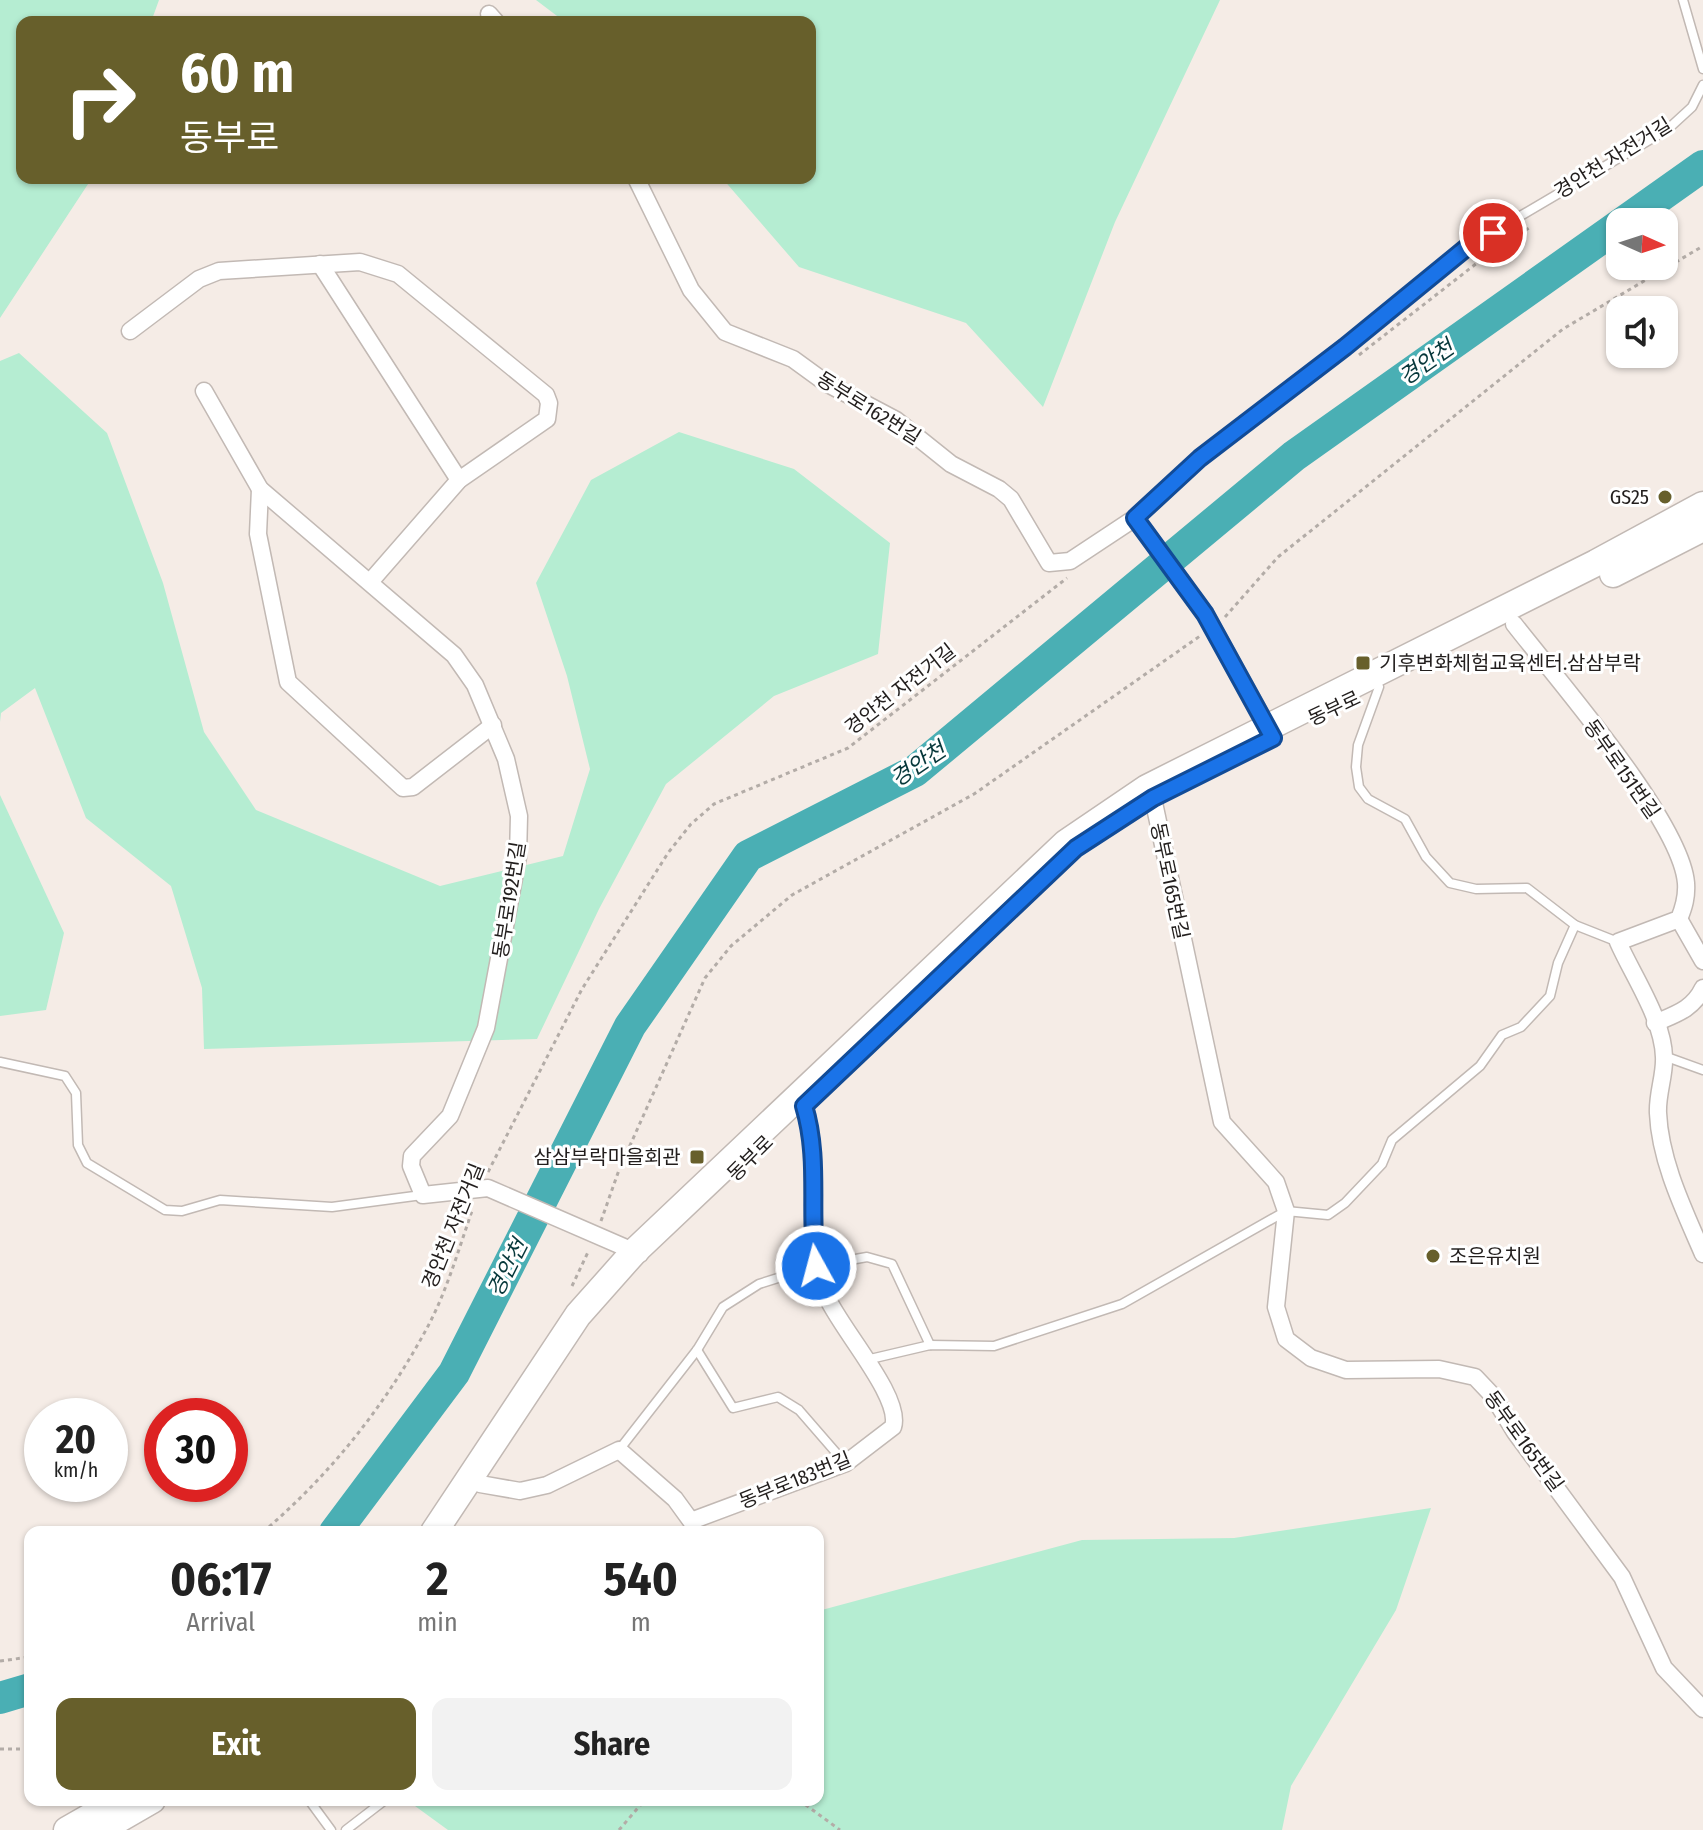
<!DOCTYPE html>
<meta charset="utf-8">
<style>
:root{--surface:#fff;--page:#f2f2f2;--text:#222;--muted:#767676;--accent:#675f2b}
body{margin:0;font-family:"Fira Sans Condensed","Noto Sans KR",sans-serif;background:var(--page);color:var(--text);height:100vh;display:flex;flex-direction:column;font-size:30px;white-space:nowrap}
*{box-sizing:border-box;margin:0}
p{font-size:26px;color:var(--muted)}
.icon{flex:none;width:44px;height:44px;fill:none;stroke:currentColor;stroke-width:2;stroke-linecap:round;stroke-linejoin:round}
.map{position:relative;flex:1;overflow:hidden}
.drawer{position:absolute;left:24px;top:1526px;width:800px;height:280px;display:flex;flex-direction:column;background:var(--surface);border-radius:16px;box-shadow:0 2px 6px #0004}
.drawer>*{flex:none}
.guide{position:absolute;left:16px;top:16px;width:800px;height:168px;border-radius:16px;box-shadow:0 2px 6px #0004;background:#675f2b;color:#fff;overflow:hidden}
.needle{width:52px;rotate:93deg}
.tools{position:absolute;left:1606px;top:208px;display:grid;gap:16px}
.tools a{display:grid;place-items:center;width:72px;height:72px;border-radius:16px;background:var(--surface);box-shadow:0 2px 6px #0004;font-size:40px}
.speed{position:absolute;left:24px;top:1398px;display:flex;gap:16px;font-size:40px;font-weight:700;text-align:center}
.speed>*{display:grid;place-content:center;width:104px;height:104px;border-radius:50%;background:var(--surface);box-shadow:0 2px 6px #0004;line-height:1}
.speed small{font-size:20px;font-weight:400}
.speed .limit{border:12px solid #d22;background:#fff;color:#111}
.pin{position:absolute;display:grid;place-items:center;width:68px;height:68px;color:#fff;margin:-34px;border:4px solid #fff;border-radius:50%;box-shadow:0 2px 8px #0007}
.me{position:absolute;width:88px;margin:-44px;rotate:353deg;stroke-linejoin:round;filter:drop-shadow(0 0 6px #0008)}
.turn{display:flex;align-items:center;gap:28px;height:168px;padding:0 32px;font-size:36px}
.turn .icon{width:104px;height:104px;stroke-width:2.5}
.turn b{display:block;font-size:56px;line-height:68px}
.eta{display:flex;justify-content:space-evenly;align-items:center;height:136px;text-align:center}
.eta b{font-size:48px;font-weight:700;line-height:56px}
.action{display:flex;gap:16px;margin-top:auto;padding:16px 32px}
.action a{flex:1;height:92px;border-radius:16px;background:var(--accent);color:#fff;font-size:32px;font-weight:700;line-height:92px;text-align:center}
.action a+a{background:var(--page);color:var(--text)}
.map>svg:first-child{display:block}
.green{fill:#b5edd2}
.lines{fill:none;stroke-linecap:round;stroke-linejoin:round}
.river{stroke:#4aafb4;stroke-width:32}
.lane-casing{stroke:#c2b9b4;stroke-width:11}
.street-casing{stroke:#c2b9b4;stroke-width:19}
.primary-casing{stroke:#c2b9b4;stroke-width:29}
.path{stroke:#b3aca7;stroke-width:3;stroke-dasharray:4 4;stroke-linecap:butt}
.lane{stroke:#fff;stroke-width:8}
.street{stroke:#fff;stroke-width:16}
.primary{stroke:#fff;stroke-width:26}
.route-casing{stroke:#114b97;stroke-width:20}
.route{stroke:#1a73e8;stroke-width:14}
.poi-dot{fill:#675f2b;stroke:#fff;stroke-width:3}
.labels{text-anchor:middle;stroke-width:6;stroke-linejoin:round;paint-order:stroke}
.street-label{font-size:20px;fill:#221e1d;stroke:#fff}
.poi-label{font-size:20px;fill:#221e1d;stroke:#fff;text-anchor:end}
.water-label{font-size:22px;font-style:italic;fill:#06373a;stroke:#fff}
</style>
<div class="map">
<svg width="1703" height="1830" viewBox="0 0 1703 1830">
<rect width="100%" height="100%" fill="#f5ece6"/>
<g class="green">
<polygon points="0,0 159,0 151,22 22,22 22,178 92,178 0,318"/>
<polygon points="536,0 1220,0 1115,222 1043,407 966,323 799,267 722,178 810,178 810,22 565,22"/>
<polygon points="19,353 107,433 163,583 204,732 256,810 440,886 563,856 590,769 567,676 536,583 591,480 679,432 794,469 890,543 878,654 774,696 666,784 599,909 537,1039 204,1049 202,988 171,886 86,818 35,688 1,713 0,722 0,361"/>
<polygon points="0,795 64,933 46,1010 0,1016"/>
<polygon points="1431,1508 1396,1610 1291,1786 1282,1830 448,1830 415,1806 418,1800 818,1800 818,1611 1082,1540 1234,1538"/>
</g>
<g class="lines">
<g class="river">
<polyline points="335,1532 454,1373 630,1026 748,856 915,771 1294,456 1703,166"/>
<polyline points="0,1698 30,1689"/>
</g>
<defs>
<g id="lane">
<polyline points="1683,0 1703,69"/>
<polyline points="1135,518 1200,458 1345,347 1466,248 1668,129 1692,107 1703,85"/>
<polyline points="1379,687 1358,745 1356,767 1359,787 1368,799 1405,819 1426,857 1450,883 1476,889 1527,888 1575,925 1618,942"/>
<polyline points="1664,1056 1703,1070"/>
<polyline points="0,1062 65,1076 76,1093 78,1145 87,1163 165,1210 182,1211 220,1200 332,1207 422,1195"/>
<polyline points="697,1350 733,1408 778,1397 799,1410 845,1463"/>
<polyline points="866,1360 930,1345 994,1346 1122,1304 1286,1211 1328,1215 1345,1203 1382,1164 1392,1140 1480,1066 1502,1035 1521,1027 1550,996 1558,963 1575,925"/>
<polyline points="619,1450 697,1350 723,1307 759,1284 816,1266 867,1257 892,1264 930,1345"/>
<polyline points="309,1800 331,1830"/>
<polyline points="346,1830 385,1800"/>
</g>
<g id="street">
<polyline points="489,14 496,22"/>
<polyline points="636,178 691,290 725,332 793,359 826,383 896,420 951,464 999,489 1011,499 1049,563 1070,561 1135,518 1205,614 1271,733"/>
<polyline points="320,264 459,480"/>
<polyline points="130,331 199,279 219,271 360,262 398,274 546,395 549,403 547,419 459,480 370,582"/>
<polyline points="204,391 260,489 454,655 475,685 506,759 519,816 518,857 486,1028 450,1116 412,1156 411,1166 423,1195 488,1188 640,1254"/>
<polyline points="260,489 258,534 288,682 403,788 413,787 493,725"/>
<path d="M1514,624c42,54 167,197 172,259 1,14 -2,24 -7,36l-61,23c15,34 45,77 46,115 1,18 -7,37 -6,56 2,48 26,97 45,141"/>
<polyline points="1153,798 1222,1122 1276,1182 1286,1211 1276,1307 1286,1339 1311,1358 1346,1370 1439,1369 1475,1377 1493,1396 1515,1432 1622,1577 1664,1668 1703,1709"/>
<polyline points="1679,919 1703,961"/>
<path d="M1655,1023c21,-9 38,-14 48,-35"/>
<path d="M480,1484l40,7 27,-6 72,-35 56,49 16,22 155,-58 47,-36c10,-30 -56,-102 -68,-134 -23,-61 -2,-126 -21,-187"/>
</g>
<g id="primary">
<polyline points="1613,574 1703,528"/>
<polyline points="434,1532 578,1315 634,1252 1066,843 1147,788 1596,563 1703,505"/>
<polyline points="67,1830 116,1802"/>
<polyline points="100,1830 152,1800"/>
</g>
</defs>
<use href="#lane" class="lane-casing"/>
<use href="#street" class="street-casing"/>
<use href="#primary" class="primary-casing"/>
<g class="path">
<polyline points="1359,355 1495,249 1529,228"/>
<polyline points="1225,617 1278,557 1563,329 1703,246"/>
<polyline points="488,1172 582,989 668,853 691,824 714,804 848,748 1067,578"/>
<polyline points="601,1221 619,1170 705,978 731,946 792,895 974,794 1200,636"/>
<polyline points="572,1286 589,1250"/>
<path d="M263,1532c67,-57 122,-126 164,-204 20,-37 32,-80 46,-120"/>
<polyline points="0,1661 30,1657"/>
<polyline points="0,1749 30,1749"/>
<polyline points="799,1800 840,1830"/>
<polyline points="619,1830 643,1802 653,1800"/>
</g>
<use href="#lane" class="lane"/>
<use href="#street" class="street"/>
<use href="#primary" class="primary"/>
</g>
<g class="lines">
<defs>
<path id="route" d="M816,1266c-7,-54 4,-108 -12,-160l272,-258 77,-50 120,-60 -68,-124 -70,-96 65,-60 145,-111 121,-99 27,-15"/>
</defs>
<use href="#route" class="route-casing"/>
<use href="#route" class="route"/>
</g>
<g class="poi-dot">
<circle cx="1665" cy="497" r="8"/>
<rect x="1355" y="655" width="16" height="16" rx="4"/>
<rect x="689" y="1149" width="16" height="16" rx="4"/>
<circle cx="1433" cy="1256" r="8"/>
</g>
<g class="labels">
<g class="street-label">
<text transform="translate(1613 158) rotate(-32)" y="7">경안천 자전거길</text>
<text transform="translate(869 408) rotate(32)" y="7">동부로162번길</text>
<text transform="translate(900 689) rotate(-38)" y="7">경안천 자전거길</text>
<text transform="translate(1334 708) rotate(-25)" y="7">동부로</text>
<text transform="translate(1622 769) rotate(55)" y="7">동부로151번길</text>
<text transform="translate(1170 881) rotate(78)" y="7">동부로165번길</text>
<text transform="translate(509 900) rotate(-81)" y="7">동부로192번길</text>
<text transform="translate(750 1158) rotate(-45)" y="7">동부로</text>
<text transform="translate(453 1226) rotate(-68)" y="7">경안천 자전거길</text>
<text transform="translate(1524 1441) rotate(54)" y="7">동부로165번길</text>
<text transform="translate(795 1480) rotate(-22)" y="7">동부로183번길</text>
</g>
<g class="poi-label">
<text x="1649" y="504">GS25</text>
<text x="1379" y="670" text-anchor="start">기후변화체험교육센터.삼삼부락</text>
<text x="681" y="1164">삼삼부락마을회관</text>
<text x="1449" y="1263" text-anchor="start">조은유치원</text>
</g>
<g class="water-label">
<text transform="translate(1426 362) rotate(-35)" y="8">경안천</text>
<text transform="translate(918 764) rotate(-34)" y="8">경안천</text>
<text transform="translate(507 1268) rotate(-63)" y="8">경안천</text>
</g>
</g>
</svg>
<div class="tools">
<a><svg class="needle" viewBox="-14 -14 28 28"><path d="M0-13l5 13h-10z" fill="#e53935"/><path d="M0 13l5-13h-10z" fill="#767676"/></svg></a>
<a><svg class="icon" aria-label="sound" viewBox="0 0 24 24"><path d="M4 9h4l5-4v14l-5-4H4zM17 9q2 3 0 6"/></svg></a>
</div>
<div class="speed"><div>20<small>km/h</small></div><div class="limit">30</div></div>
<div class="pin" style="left:1493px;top:233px;background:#d93025"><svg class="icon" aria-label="arrive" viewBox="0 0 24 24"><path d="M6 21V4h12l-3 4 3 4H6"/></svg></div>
<svg class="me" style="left:816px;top:1266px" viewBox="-20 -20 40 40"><circle r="17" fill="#1a73e8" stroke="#fff" stroke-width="3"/><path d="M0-11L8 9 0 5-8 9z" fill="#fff"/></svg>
<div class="guide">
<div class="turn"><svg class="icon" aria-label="right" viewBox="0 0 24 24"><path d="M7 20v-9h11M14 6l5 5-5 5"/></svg><div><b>60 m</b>동부로</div></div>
</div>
<section class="drawer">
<div class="eta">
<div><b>06:17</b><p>Arrival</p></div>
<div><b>2</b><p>min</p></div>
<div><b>540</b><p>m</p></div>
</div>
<div class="action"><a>Exit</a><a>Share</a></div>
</section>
</div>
